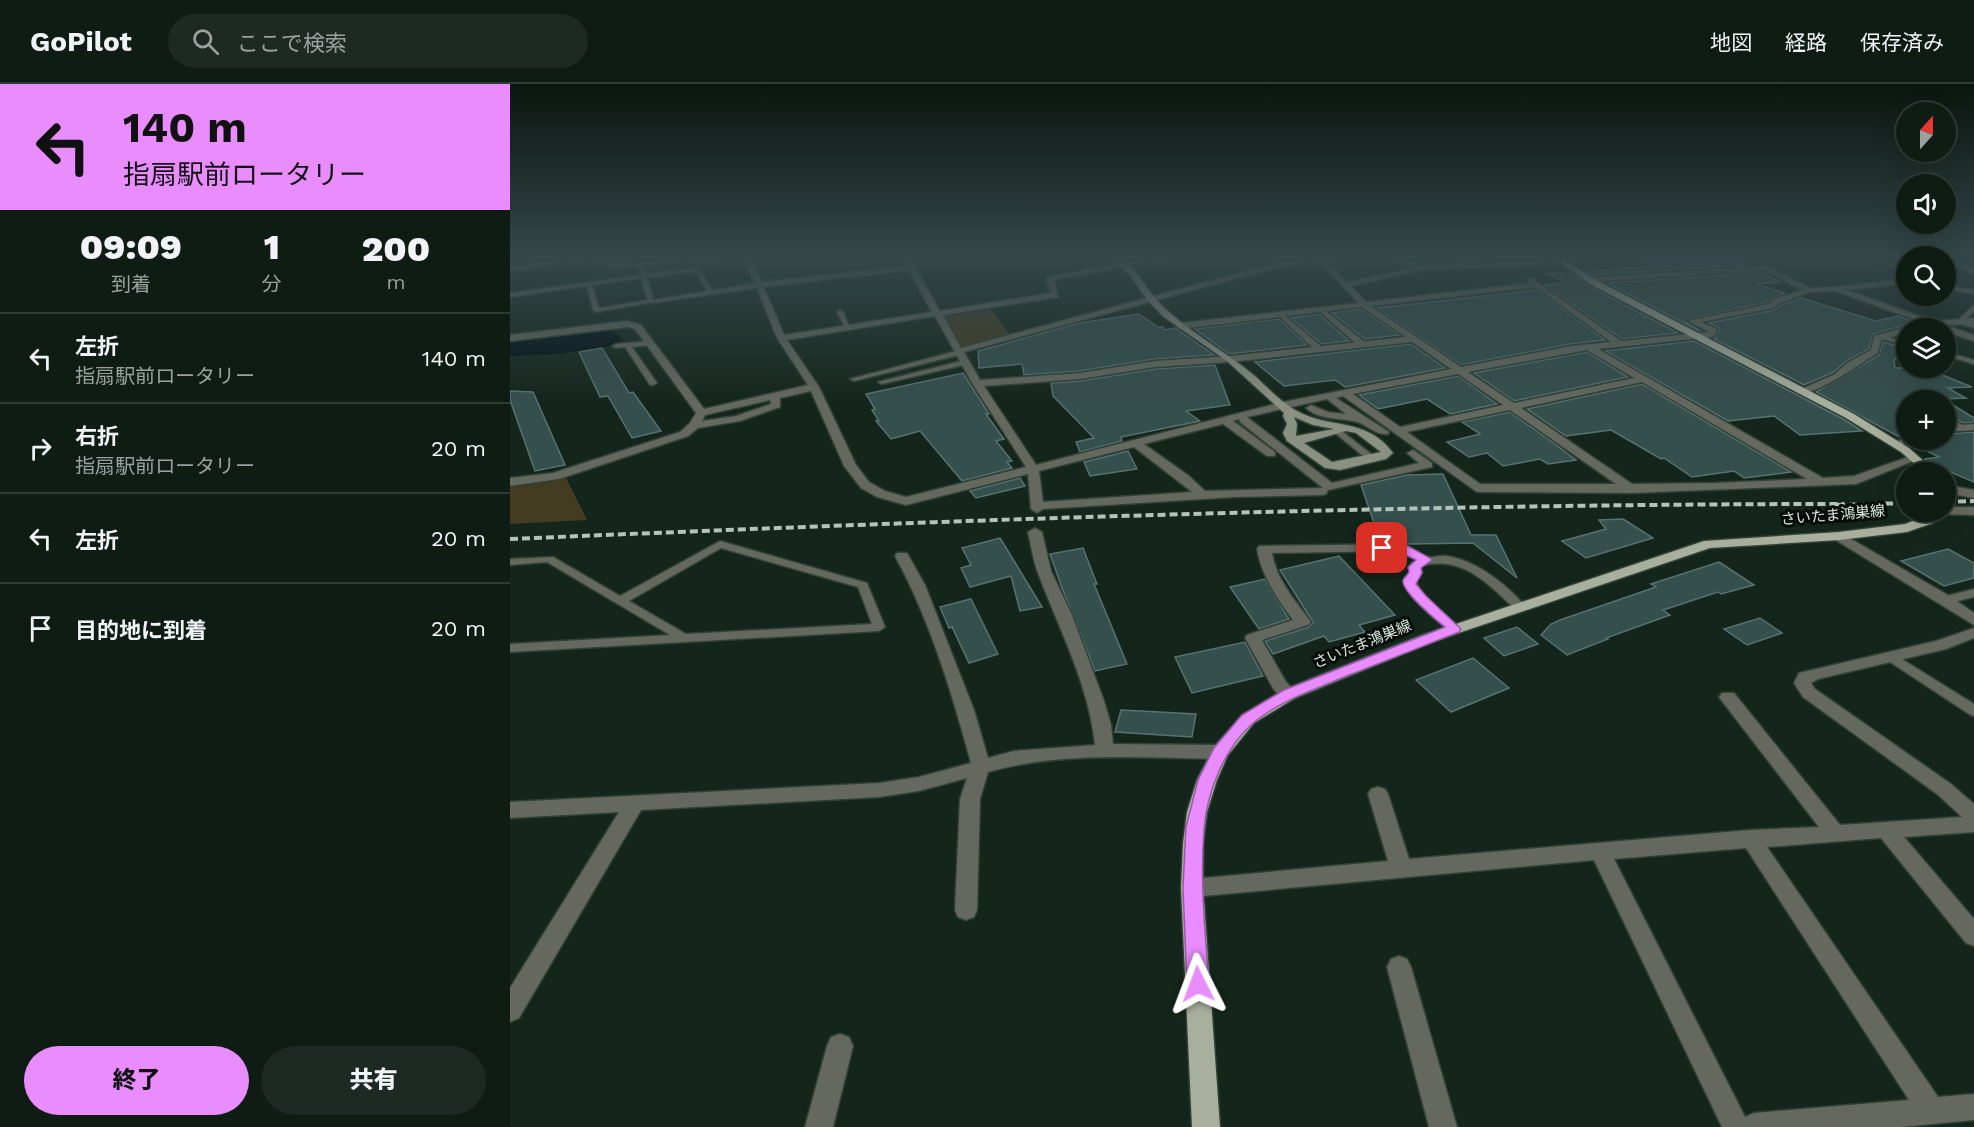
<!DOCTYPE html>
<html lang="ja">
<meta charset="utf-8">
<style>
:root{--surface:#0f1c14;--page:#1d2922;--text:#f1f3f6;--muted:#9ba1a0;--line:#2f3a34;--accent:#e98dfe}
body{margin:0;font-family:"Work Sans","Noto Sans JP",sans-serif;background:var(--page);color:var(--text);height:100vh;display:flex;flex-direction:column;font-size:22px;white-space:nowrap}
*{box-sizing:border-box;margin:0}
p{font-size:20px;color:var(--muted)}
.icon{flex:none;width:33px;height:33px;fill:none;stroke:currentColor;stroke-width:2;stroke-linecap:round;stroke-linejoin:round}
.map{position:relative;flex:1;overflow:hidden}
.details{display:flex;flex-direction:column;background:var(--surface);width:510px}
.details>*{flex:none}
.top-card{background:#e98dfe;color:#111;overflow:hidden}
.needle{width:39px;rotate:21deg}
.controls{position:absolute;left:1386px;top:18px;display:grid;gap:12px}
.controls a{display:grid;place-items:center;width:60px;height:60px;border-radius:50%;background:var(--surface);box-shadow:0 6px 24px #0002,0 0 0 2px var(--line);font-size:30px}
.pin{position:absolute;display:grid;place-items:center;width:51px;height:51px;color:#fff;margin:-26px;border-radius:12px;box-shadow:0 3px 9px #0006}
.me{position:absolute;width:66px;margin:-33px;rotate:357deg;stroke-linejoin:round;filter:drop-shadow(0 0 4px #0008)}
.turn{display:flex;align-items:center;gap:21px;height:126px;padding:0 24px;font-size:27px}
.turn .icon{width:78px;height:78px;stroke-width:2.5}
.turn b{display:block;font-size:42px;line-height:51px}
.eta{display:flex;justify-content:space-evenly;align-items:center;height:102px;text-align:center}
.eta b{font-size:36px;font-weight:800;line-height:42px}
.cta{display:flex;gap:12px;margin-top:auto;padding:12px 24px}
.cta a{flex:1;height:69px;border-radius:36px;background:var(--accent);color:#111;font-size:24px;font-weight:800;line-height:69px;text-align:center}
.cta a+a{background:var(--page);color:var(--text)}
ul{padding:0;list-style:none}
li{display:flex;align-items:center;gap:18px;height:90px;padding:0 24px;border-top:2px solid var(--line)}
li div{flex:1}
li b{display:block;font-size:22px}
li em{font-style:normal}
header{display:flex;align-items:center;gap:36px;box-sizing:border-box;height:84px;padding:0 30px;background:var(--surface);border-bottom:2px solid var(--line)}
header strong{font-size:28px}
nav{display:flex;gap:33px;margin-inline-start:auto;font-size:21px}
.search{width:420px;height:54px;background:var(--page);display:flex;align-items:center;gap:15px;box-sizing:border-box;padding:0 21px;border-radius:33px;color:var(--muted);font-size:22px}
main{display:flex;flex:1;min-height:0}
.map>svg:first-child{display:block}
.green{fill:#443c21}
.water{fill:#000f15}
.building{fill:#354f4d;stroke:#577270;stroke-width:1.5}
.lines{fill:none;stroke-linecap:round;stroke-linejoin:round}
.lane-casing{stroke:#304136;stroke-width:3}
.street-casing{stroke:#304136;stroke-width:3}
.secondary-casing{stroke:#304136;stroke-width:3}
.primary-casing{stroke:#304136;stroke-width:3}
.lane{fill:#64685f;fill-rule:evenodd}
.street{fill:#64685f;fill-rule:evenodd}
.secondary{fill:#8a9082;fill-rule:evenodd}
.primary{fill:#a8af9d;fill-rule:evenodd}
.rail{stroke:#b5c3ba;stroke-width:4;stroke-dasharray:8 4;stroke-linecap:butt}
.route{fill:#e98dfe;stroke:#975ca5;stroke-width:1.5}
.labels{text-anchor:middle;stroke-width:6;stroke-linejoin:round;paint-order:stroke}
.street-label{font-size:15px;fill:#dbe7df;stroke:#060d08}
</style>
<header>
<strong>GoPilot</strong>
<div class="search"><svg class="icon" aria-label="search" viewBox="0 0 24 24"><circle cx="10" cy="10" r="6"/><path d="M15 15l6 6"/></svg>ここで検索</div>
<nav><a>地図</a><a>経路</a><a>保存済み</a></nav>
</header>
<main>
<section class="details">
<div class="top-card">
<div class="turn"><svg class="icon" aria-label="left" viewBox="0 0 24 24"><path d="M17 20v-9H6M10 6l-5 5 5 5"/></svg><div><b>140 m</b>指扇駅前ロータリー</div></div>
</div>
<div class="eta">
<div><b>09:09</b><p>到着</p></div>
<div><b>1</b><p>分</p></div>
<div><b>200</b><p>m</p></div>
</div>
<ul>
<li><svg class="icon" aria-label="left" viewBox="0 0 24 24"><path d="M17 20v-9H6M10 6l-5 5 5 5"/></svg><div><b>左折</b><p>指扇駅前ロータリー</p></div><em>140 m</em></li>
<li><svg class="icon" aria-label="right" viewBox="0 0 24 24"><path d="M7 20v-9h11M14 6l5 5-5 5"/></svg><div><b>右折</b><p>指扇駅前ロータリー</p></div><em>20 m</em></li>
<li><svg class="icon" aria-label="left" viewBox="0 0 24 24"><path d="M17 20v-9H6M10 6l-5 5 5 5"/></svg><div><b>左折</b></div><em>20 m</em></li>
<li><svg class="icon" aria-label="arrive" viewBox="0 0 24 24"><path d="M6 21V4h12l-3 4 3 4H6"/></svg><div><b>目的地に到着</b></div><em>20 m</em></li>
</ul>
<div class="cta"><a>終了</a><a>共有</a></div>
</section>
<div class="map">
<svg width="1464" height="1043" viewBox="0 0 1464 1043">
<rect width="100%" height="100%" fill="#14261b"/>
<g class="green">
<polygon points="478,222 500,251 452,264 433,229"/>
<polygon points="56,394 77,436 0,440 0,402"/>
</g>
<polygon class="water" points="101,245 117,260 46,270 0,272 0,257"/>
<g class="building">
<polygon points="1133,174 1215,174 1233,181 1083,191 1077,187 1151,182"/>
<polygon points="1060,188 1079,202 1168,249 1112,255 1035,201 1057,198 1037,190"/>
<polygon points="1251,189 1272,198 1246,200 1275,209 1257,218 1176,236 1177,239 1191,247 1189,247 1097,199"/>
<polygon points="1027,206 1095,256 1061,260 951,281 867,224"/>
<polygon points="1291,214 1366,237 1388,232 1423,244 1401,244 1395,241 1363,250 1359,265 1336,277 1324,288 1294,301 1204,255 1208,250 1209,244 1199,239 1264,226 1269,222"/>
<polygon points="851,225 889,251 855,255 822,229"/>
<polygon points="629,230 648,243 653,243 654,246 665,244 704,271 645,275 570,287 514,291 512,280 469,284 468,267 569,239"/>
<polygon points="809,230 839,257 812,260 781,234"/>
<polygon points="769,235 797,261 719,270 685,245"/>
<polygon points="1184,257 1335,336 1352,347 1290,351 1264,332 1218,337 1095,267"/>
<polygon points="1373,258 1396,264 1396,273 1384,276 1385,284 1415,284 1462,303 1438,304 1456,314 1433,315 1464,334 1464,338 1453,339 1436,329 1436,316 1415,316 1410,312 1405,312 1402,316 1396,316 1396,352 1391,354 1306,308 1369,271"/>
<polygon points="901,260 935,284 835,303 825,296 774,302 745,278"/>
<polygon points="92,264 119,309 123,308 151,347 122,354 98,312 90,313 69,268"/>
<polygon points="1077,268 1118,293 1004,317 964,289"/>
<polygon points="705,281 720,321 676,327 690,337 611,353 612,357 570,368 566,358 584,354 543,312 541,299 570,297 645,285"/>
<polygon points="453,289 479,330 476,330 494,355 486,357 502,377 497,378 502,384 452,397 410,347 381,355 366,337 369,337 362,326 365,325 356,310"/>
<polygon points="948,292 987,320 940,330 917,315 868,325 849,311"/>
<polygon points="1132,300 1281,388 1234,394 1224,387 1182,393 1154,374 1151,375 1101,346 1056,352 1017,325"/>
<polygon points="0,307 23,308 55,381 25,387 0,316"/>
<polygon points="1000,328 1045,360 1066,376 1038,380 1030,375 993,382 977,369 959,373 937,358 970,350 952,338"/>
<polygon points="1464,348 1464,398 1419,379 1415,375 1429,373 1403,360 1408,356 1436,356 1436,350"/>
<polygon points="618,367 627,385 580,392 574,378"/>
<polygon points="933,390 961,451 986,451 1007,494 963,459 899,460 892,458 859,458 856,442 865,442 851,401 897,391"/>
<polygon points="510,394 515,402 466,414 460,407"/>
<polygon points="1113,435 1143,454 1076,474 1052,457 1096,445 1089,436"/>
<polygon points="490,454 501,472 532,523 510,527 501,492 460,503 451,484 461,481 452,464"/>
<polygon points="573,464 587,500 584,500 617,580 585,587 552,504 540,470"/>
<polygon points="1438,465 1464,479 1464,494 1434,502 1391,477"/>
<polygon points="829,472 885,531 849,541 855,548 819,558 814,552 763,570 755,557 799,543 803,538 770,486"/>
<polygon points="1209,478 1244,501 1211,510 1208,508 1153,526 1160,531 1096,554 1098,555 1057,571 1031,551 1041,540 1050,536 1146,503 1141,500"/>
<polygon points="755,495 779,535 749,545 720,503"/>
<polygon points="461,515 488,570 459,579 442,543 439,544 430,523"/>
<polygon points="1250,534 1272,549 1237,561 1214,545"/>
<polygon points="1007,543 1028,560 994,572 974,554"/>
<polygon points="735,558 753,592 682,609 665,573"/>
<polygon points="963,574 999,604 941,628 906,596"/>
<polygon points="611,626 686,630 682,653 605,648"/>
</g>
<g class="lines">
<defs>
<g id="lane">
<path d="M130,179l3,2 3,9 43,-6 12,3 12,21 -5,1 -11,-20 -8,-1 -42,6 7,24 -58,10 -3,-2 -6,-24 -77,11v-4l130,-18 -3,-10zM131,194l7,22 -49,8 -7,-23z"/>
<polygon points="1464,221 1464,227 1454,237 1464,240 1464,244 1447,239 1447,237"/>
<polygon points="809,225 813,225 856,259 856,263 850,263 809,227"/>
<polygon points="330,226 333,228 340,244 335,243 327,228"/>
<polygon points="768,229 772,229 813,264 813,268 807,268 768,231"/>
<polygon points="1370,251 1396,258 1396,262 1368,254 1366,253"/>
<polygon points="139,257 143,259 142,261 122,263 147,299 143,301 140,301 115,263 106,264 102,262 106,260"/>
<polygon points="450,266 454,268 453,270 344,297 340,295"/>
<polygon points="1436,268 1464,276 1464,280 1436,272"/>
<polygon points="455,276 458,276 458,280 372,300 368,298"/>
<polygon points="1405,314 1409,314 1413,316 1404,316"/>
<polygon points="1436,331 1454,342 1454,346 1448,346 1436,338"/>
<polygon points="828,344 865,373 865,377 859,377 825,349 824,347"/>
<path d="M210,457l147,42 18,44 -6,4 -369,21v-8l160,-9 -123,-73 -37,3v-6l43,-2 67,39zM211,464l137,39 14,37 -186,10 -57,-33z"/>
<path d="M892,461c9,2 17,10 26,12 5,1 12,-2 18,-1 28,3 62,29 79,50l-2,3h-8c-28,-26 -53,-54 -94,-43l1,7 -6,7c2,17 33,35 44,49l-2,3h-8c-13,-12 -46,-36 -46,-53l6,-7 -1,-5 4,-5 4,-2 -19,-10 -1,-2z"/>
<polygon points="1464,505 1464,513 1436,520 1430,516 1432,513"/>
<polygon points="1382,569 1464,620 1464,632 1459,630 1377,576 1376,573"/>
</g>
<g id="street">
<polygon points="57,174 74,174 0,188 0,184"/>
<polygon points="83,174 91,174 103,181 183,174 214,174 102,185"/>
<path d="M234,174h7v3l11,21 145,-16 -4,-8h7l30,53 111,-18 -5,-15 4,-2 102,-18h16l-114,22 4,17 -115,18 18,33 300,-81 47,-9h17l22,24 67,-14 -24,-10h10l23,8 115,-5 -3,4 -113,5 -71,16 15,16 165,-19 -4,-3 4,-2 90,63 88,-9 -21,-11 80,-17 4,-4 30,-10 -37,-20 -176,12 -4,-2 1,-2 180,-12 44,22 28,-1 68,-8v4l-59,7 86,31 41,-3v6l-29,1 29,10v6l-28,-9v-4h-8l-103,-37 -25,1 -32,12 -4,4 -73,14 16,7 -1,5 -4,3 -114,12 225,129 31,-2 57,-20 4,-1 6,3 -65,26 -224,9 -155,-1 -134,-96 -7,2 53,34 -1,2c-11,2 -21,-9 -31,-12 -18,-5 -36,-1 -51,-14l5,-3 17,7 18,2 -19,-15 -80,18 85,66 87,-20 -12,-10 6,-3 19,13v4l-104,23 -2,4 -4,1 -87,2 -192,12 -6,4 -6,-4 -3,-35 -122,31 -29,-8 -16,-9 -17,-22 -33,-75 -31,7v9l-40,14 -42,7 -10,8 -129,43 -49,7v-8l43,-5 127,-41 10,-9 6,-10 -61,-84 -8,-2 -117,14v-6l117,-14 14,4 63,84 104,-24 -31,-47 -20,-50 -105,15 -4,-2 107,-18 -12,-22zM809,176l39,43 -178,20 -4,3 4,3 182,-22 43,30 -175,19 -75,5 -75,12 -100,7 -16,-28 301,-81zM399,186l23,42 -148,23 -20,-48zM1026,203l75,55 -40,4 -110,21 -90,-61zM425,232l37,67 54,84 -120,30 -21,-6 -16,-9 -13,-17 -37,-78 -32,-47zM902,258l39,27 -168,33 -247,63 -52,-79 96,-7 75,-12 75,-5zM1077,266l47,28 -120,25 -46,-31zM948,290l45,31 -103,22 -47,-33zM1132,298l165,97 -93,4 -82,1 -111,-76zM260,316l1,4 -35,12 -34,5 3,-6zM1000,326l106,74h-136l-73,-52zM729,335l1,3 83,66 -118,3 -16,-15 -45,-32 79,-20 44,32h8v-4l-42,-31zM624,363l58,45 -149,10 -4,-31z"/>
<polygon points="1396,176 1396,180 1387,182 1396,189 1396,194 1377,181"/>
<polygon points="1436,178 1452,179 1464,185 1464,190 1448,183 1436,182"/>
<polygon points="1436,201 1464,206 1464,210 1436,205"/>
<path d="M1396,243l3,1h-3v5l-25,7 -3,13c-15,8 -67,48 -81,38l38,-17 12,-11 24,-13 3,-14z"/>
<polygon points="1464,340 1464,346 1436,348 1436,342"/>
<polygon points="1396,354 1406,356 1385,363 1379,360"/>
<polygon points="1436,401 1464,406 1464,414 1436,409"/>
<polygon points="1436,423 1464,423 1464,431 1431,430 1430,428 1436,428"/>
<path d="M525,444l7,4 9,39 21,44 32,86 7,24 2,19 107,1 6,2 3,5 -3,5 -6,2c-76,-1 -158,-8 -232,13l-8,27 -3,111 -3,7 -8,3 -8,-3 -3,-7 5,-111 7,-21 -48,13 -40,6 -238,13 -122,208 -9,4v-34l109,-176 -109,6v-16l369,-19 40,-6 52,-14c-19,-70 -41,-143 -76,-207l2,-3h10l18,32 49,125 14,48 26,-7 81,-6c-6,-60 -36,-116 -57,-172 -5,-13 -7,-28 -10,-41z"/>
<polygon points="1329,448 1441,513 1464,529 1464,541 1324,455 1322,452"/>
<path d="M892,460l5,1 2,3 -2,3 -135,2c5,28 23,47 39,69l-3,3 -46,15 24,42 12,12 -3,4h-12l-9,-8 -29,-52 2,-3 46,-15c-16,-22 -31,-43 -36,-71l2,-3z"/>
<path d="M1464,544v10l-28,11 -128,30 -7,4 4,6 136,95 23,20v28l-70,5 70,82v27l-8,-3 -85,-105 -114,9 171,250 36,-3v26l-73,7h-179l-128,-267 -402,37 -8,-3 -3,-6 3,-6 8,-3 196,-18 -20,-67 3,-5 7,-2 7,2 3,5 21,65 341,-29 69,-3 -97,-126 -3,-4 3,-4h12l106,132 122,-8 -25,-23 -134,-97 -9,-14 5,-10 137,-32zM1236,764l163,252 -155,13 -9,4 -131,-258z"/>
<polygon points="889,872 897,875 901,883 947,1043 919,1043 877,883 881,875"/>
<polygon points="330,950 339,953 343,962 323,1043 295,1043 317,962 321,953"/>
</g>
<path id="secondary" d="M599,174c23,0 33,25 46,40 25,29 71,53 101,79 12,11 25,25 39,33 34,20 71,6 98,43l-7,6 -46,11 -15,-2 -38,-27 -4,-8 4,-9 -4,-8 1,-3 -57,-52 -63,-44 -15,-15 -20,-28zM784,333l19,8 21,4 -38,7 1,-12zM836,347l10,2 25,19 -49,10 -28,-19z"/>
<g id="primary">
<polygon points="1044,174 1052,174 1086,196 1344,330 1399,364 1426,388 1414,388 1391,368 1336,334 1080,200"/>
<polygon points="1420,428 1433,428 1423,439 1397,448 1329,456 1200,464 922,558 785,614 744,639 718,671 707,696 697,728 693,759 693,804 710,1043 682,1043 671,804 673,759 677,728 687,696 704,663 732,631 773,606 910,552 1194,457 1329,448 1395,440 1413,433"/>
</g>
</defs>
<use href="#lane" class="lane-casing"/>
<use href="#street" class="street-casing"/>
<use href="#secondary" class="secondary-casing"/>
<use href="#primary" class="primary-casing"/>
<use href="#lane" class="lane"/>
<use href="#street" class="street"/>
<use href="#secondary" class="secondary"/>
<use href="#primary" class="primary"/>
<g class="rail">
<polyline points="1436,418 1464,417"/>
<polyline points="1327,421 1396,419"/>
<path d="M0,455c444,-19 889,-35 1334,-35"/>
</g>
</g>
<linearGradient id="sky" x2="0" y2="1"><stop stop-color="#0b150f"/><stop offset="0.54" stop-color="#34474a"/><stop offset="1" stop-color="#34474a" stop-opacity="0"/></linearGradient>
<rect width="1464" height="320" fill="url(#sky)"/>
<path class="route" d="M872,460l24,1 24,13 2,2 -11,8 1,5 -6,11 10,12 35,33 -2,3c-36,14 -73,29 -110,43 -33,14 -69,25 -97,49 -28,25 -45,68 -48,105 -4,52 1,104 5,155l-3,7 -8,3 -8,-3 -3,-7 -4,-96 3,-61 12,-47 16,-32 28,-33 42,-25 161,-63c-9,-7 -44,-36 -42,-47 1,-2 5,-6 6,-8l-1,-5 8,-7 -17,-8 -21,-2 -2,-2z"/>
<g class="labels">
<g class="street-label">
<text transform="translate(1323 431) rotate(-5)" y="5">さいたま鴻巣線</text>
<text transform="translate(852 560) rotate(-22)" y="5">さいたま鴻巣線</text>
</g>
</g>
</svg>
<div class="controls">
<a><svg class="needle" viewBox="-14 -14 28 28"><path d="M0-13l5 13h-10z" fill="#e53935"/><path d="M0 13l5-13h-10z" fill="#9ba1a0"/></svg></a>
<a><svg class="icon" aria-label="sound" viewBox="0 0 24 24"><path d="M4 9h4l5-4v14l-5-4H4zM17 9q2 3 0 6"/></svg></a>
<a><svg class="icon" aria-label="search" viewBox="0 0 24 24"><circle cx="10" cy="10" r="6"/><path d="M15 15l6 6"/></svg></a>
<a><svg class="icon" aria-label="layers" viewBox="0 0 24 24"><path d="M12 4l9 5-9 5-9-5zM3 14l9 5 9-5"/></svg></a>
<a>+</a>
<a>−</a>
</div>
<div class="pin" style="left:872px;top:464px;background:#d93025"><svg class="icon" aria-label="arrive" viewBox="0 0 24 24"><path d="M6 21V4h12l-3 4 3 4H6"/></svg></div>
<svg class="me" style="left:688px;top:900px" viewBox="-20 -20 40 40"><path d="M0-17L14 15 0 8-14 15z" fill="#e98dfe" stroke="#fff" stroke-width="4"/></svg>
</div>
</main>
